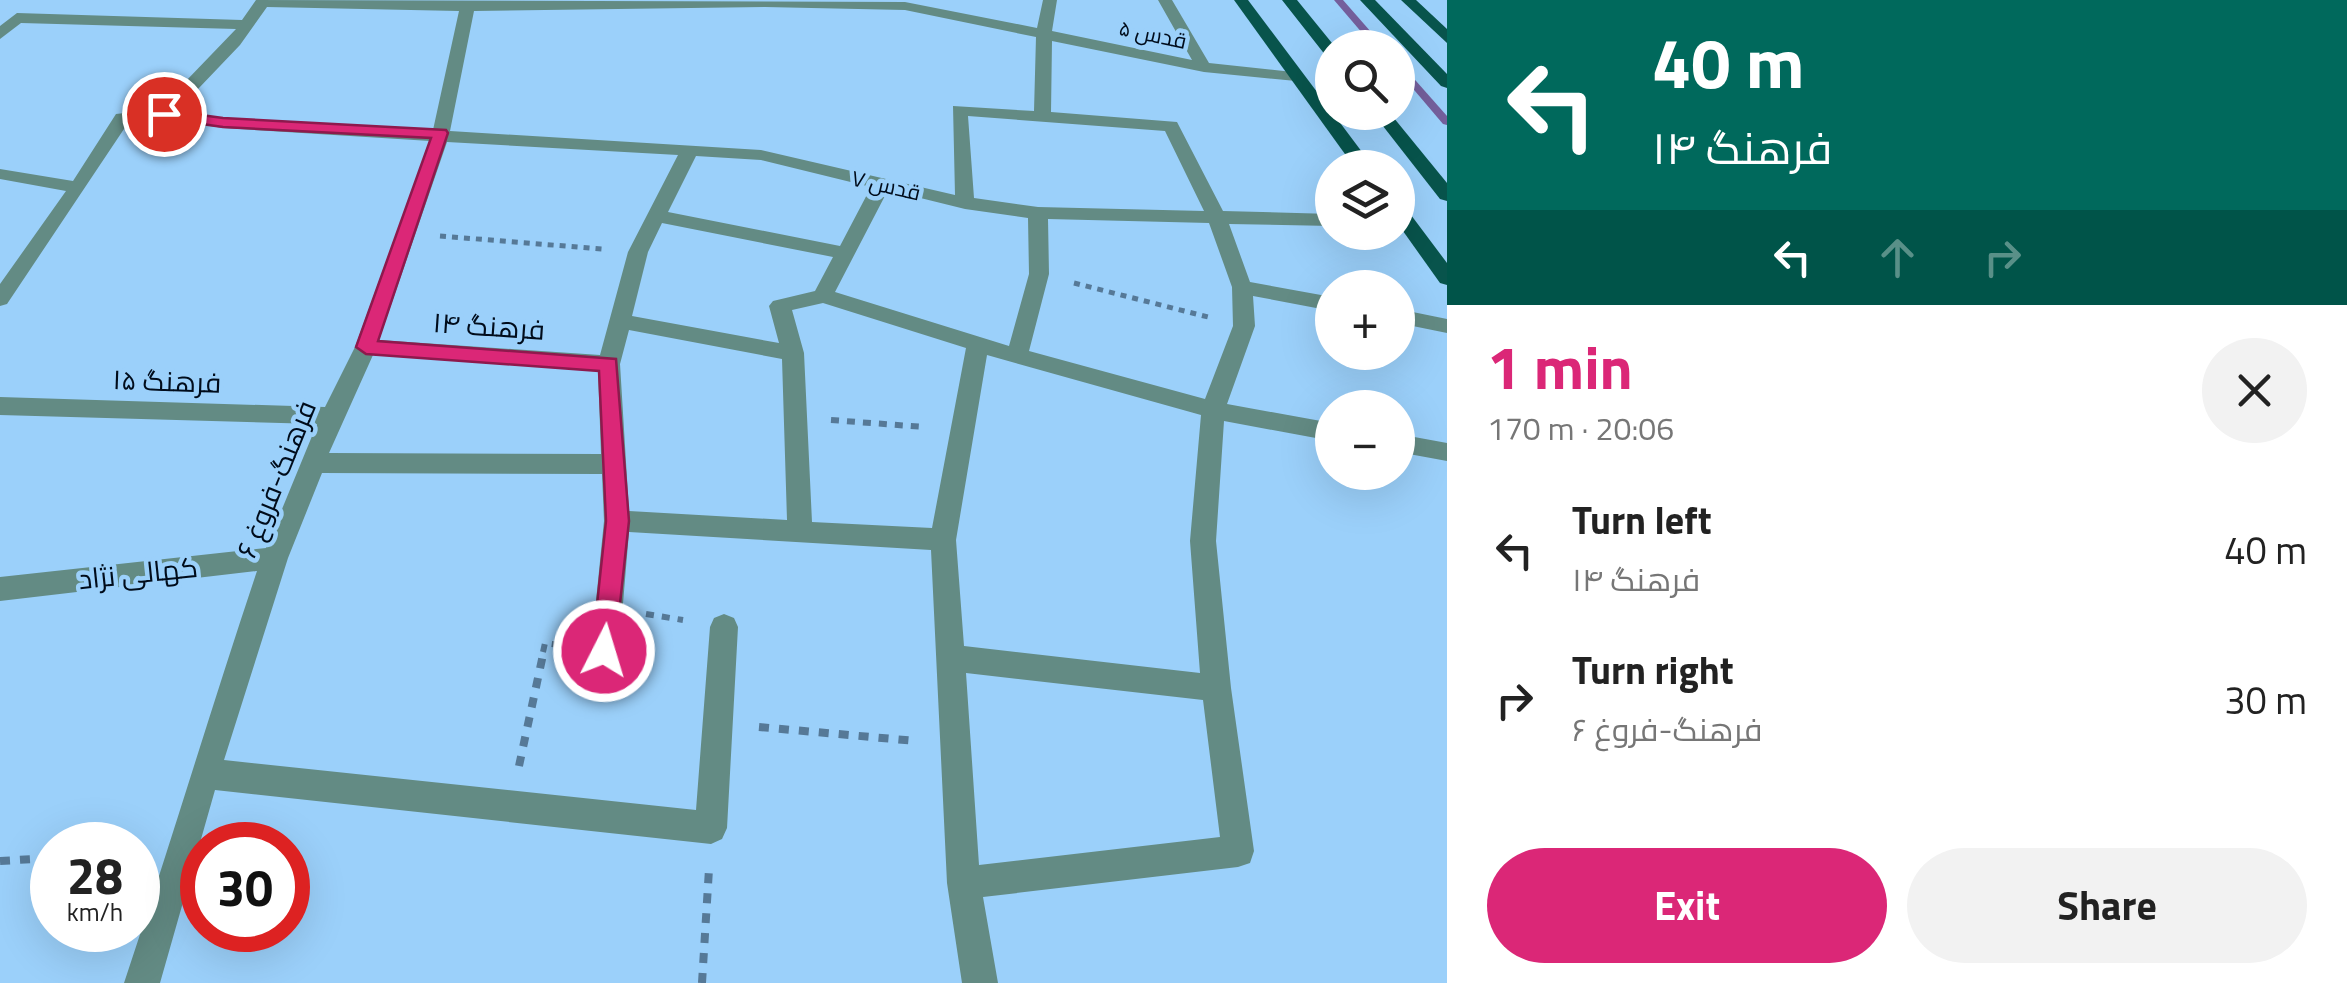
<!DOCTYPE html>
<meta charset="utf-8">
<style>
:root{--surface:#fff;--page:#f2f2f2;--text:#222;--muted:#767676;--accent:#db2777}
body{margin:0;font-family:"Titillium Web",Cairo,sans-serif;background:var(--page);color:var(--text);height:100vh;display:flex;flex-direction:column;font-size:38px;white-space:nowrap}
*{box-sizing:border-box;margin:0}
p{font-size:32px;color:var(--muted)}
.icon{flex:none;width:55px;height:55px;fill:none;stroke:currentColor;stroke-width:2;stroke-linecap:round;stroke-linejoin:round}
.map{position:relative;flex:1;overflow:hidden}
.drawer{display:flex;flex-direction:column;background:var(--surface);width:900px}
.drawer>*{flex:none}
.banner{background:#00695c;color:#fff;overflow:hidden}
.controls{position:absolute;left:1315px;top:30px;display:grid;gap:20px}
.controls a{display:grid;place-items:center;width:100px;height:100px;border-radius:50%;background:var(--surface);box-shadow:0 10px 40px #0002;font-size:50px}
.speed{position:absolute;left:30px;top:822px;display:flex;gap:20px;font-size:50px;font-weight:700;text-align:center}
.speed>*{display:grid;place-content:center;width:130px;height:130px;border-radius:50%;background:var(--surface);box-shadow:0 10px 40px #0002;line-height:1}
.speed small{font-size:25px;font-weight:400}
.speed .limit{border:15px solid #d22;background:#fff;color:#111}
.pin{position:absolute;display:grid;place-items:center;width:85px;height:85px;color:#fff;margin:-42px;border:5px solid #fff;border-radius:50%;box-shadow:0 2px 10px #0007}
.me{position:absolute;width:110px;margin:-55px;rotate:5deg;stroke-linejoin:round;filter:drop-shadow(0 0 8px #0008)}
.turn{display:flex;align-items:center;gap:35px;height:210px;padding:0 40px;font-size:45px}
.turn .icon{width:130px;height:130px;stroke-width:2.5}
.turn b{display:block;font-size:70px;line-height:85px}
.lanes{display:flex;align-items:center;height:95px;padding:0 40px;background:#0003;justify-content:center;gap:50px;direction:ltr}
.lanes .off{opacity:.35}
.round{display:grid;place-items:center;flex:none;width:105px;height:105px;border-radius:52px;background:var(--page)}
.summary{display:flex;align-items:center;justify-content:space-between;height:170px;padding:0 40px}
h1{font-size:60px;font-weight:700;line-height:75px;color:var(--accent)}
.primary-button{display:flex;gap:20px;margin-top:auto;padding:20px 40px}
.primary-button a{flex:1;height:115px;border-radius:60px;background:var(--accent);color:#fff;font-size:40px;font-weight:700;line-height:115px;text-align:center}
.primary-button a+a{background:var(--page);color:var(--text)}
ul{padding:0;list-style:none}
li{display:flex;align-items:center;gap:30px;height:150px;padding:0 40px}
li div{flex:1}
li b{display:block;font-size:38px}
li em{font-style:normal}
main{display:flex;flex:1;min-height:0}
.map>svg:first-child{display:block}
.lines{fill:none;stroke-linecap:round;stroke-linejoin:round}
.stream{fill:#745f9c;fill-rule:evenodd}
.path-far2{stroke:#567997;stroke-width:5;stroke-dasharray:6 6;stroke-linecap:butt}
.path-far1{stroke:#567997;stroke-width:6;stroke-dasharray:8 8;stroke-linecap:butt}
.path{stroke:#567997;stroke-width:8;stroke-dasharray:10 10;stroke-linecap:butt}
.minor{fill:#638b84;fill-rule:evenodd}
.major{fill:#08544c;fill-rule:evenodd}
.route{fill:#db2777;stroke:#8e194d;stroke-width:2.5}
.labels{text-anchor:middle;stroke-width:9;stroke-linejoin:round;paint-order:stroke}
.far-street-label{font-size:22px;fill:#000c1b;stroke:#9bd0fa}
.street-label{font-size:28px;fill:#000c1b;stroke:#9bd0fa}
</style>
<main>
<div class="map">
<svg width="1447" height="983" viewBox="0 0 1447 983">
<rect width="100%" height="100%" fill="#9bd0fa"/>
<g class="lines">
<g class="stream">
<polygon points="1334,0 1343,0 1385,48 1375,48"/>
<polygon points="1398,63 1401,64 1447,116 1447,125 1443,124 1398,71"/>
</g>
<g class="path-far2">
<polyline points="440,236 602,249"/>
<polyline points="1074,283 1208,317"/>
</g>
<g class="path-far1">
<polyline points="831,420 924,427"/>
<polyline points="646,614 683,620"/>
<polyline points="543,652 545,643 567,646"/>
</g>
<g class="path">
<polyline points="759,727 916,741"/>
<polyline points="519,766 544,650"/>
<polyline points="0,861 52,858"/>
<polyline points="702,983 709,869"/>
</g>
<g class="minor">
<path d="M256,0l649,2 132,26 6,-28h14l-5,31 140,29 -34,-60h14l37,63 93,10v6l-6,2 -92,-9 -152,-31 -1,71 126,10 46,89 109,3v12l-103,-2 21,58 82,15v14l-79,-15 2,30 -28,78 105,19v18l-108,-20 -8,120 15,147 23,163 -4,12 -12,4 -255,30 15,86h-36l-15,-100 -16,-333 -302,-18 -10,119 -4,9 -10,4 -10,-4 -4,-9 13,-130 -2,-47 -280,-1 -34,85 -64,202 472,50 14,-183 4,-9 10,-4 10,4 4,9 -11,201 -5,11 -11,5 -496,-54 -55,193h-36c46,-137 87,-275 133,-412l-257,30v-24l266,-29 51,-124 -317,-9v-18l325,10 30,-60 75,-206 -207,-13 -59,-9 -36,4 -121,181 -7,2v-22l66,-93 -66,-12v-10l73,12 43,-67 43,-5 77,-80 -215,-6 -21,16v-13l17,-13 225,7zM267,7l192,4 -26,119 -210,-12 -46,-7 63,-66zM765,7l140,3 131,27 -2,74 -81,-5 2,89 -194,-45 -311,-19 24,-120zM968,116l197,15 39,80 -166,-4 -64,-9zM447,142l231,13 -50,97 -28,103 -221,-15zM696,156l65,4 110,27 -31,59 -172,-34zM888,190l77,19 63,9 1,56 -20,72 -174,-54zM1048,219l161,4 23,64 1,39 -28,73 -176,-48 20,-77zM662,223l171,34 -18,34 -42,10 -4,5 10,37 -147,-27 16,-64zM823,303l143,45 -34,180 -120,-6 -8,-169 -12,-43zM629,330l153,29 5,161 -158,-9 -9,-147zM373,355l225,16 3,83 -272,-1zM987,355l214,60 -11,126 10,132 -236,-27 -8,-106zM966,673l237,27 17,137 -241,28z"/>
<polygon points="1398,309 1447,319 1447,333 1398,323"/>
<polygon points="1398,434 1447,443 1447,461 1398,452"/>
</g>
<g class="major">
<polygon points="1234,0 1248,0 1374,168 1355,168"/>
<polygon points="1282,0 1297,0 1336,48 1332,48 1332,58 1326,56"/>
<polygon points="1360,0 1375,0 1447,74 1447,88 1441,86"/>
<polygon points="1401,0 1416,0 1447,29 1447,43"/>
<polygon points="1372,112 1389,112 1447,183 1447,201 1440,199"/>
<polygon points="1398,205 1405,207 1447,263 1447,285 1440,283 1398,224"/>
</g>
</g>
<polygon class="route" points="164,110 223,118 446,130 448,133 378,341 616,359 629,521 614,659 604,663 595,659 592,651 606,521 599,371 366,354 356,347 431,138 223,127 159,118 156,114"/>
<g class="labels">
<g class="far-street-label">
<text transform="translate(1153 34) rotate(12)" y="8">قدس ۵</text>
<text transform="translate(886 185) rotate(13)" y="8">قدس ۷</text>
</g>
<g class="street-label">
<text transform="translate(489 326) rotate(4)" y="10">فرهنگ ۱۴</text>
<text transform="translate(167 381) rotate(2)" y="10">فرهنگ ۱۵</text>
<text transform="translate(276 479) rotate(-68)" y="10">فرهنگ-فروغ ۶</text>
<text transform="translate(138 573) rotate(-6)" y="10">کهالی نژاد</text>
</g>
</g>
</svg>
<div class="controls">
<a><svg class="icon" aria-label="search" viewBox="0 0 24 24"><circle cx="10" cy="10" r="6"/><path d="M15 15l6 6"/></svg></a>
<a><svg class="icon" aria-label="layers" viewBox="0 0 24 24"><path d="M12 4l9 5-9 5-9-5zM3 14l9 5 9-5"/></svg></a>
<a>+</a>
<a>−</a>
</div>
<div class="speed"><div>28<small>km/h</small></div><div class="limit">30</div></div>
<div class="pin" style="left:164px;top:114px;background:#d93025"><svg class="icon" aria-label="arrive" viewBox="0 0 24 24"><path d="M6 21V4h12l-3 4 3 4H6"/></svg></div>
<svg class="me" style="left:604px;top:651px" viewBox="-20 -20 40 40"><circle r="17" fill="#db2777" stroke="#fff" stroke-width="3"/><path d="M0-11L8 9 0 5-8 9z" fill="#fff"/></svg>
</div>
<section class="drawer">
<div class="banner">
<div class="turn"><svg class="icon" aria-label="left" viewBox="0 0 24 24"><path d="M17 20v-9H6M10 6l-5 5 5 5"/></svg><div><b>40 m</b>فرهنگ ۱۴</div></div>
<div class="lanes"><svg class="icon" aria-label="left" viewBox="0 0 24 24"><path d="M17 20v-9H6M10 6l-5 5 5 5"/></svg><svg class="icon off" aria-label="ahead" viewBox="0 0 24 24"><path d="M12 20V5M6 11l6-6 6 6"/></svg><svg class="icon off" aria-label="right" viewBox="0 0 24 24"><path d="M7 20v-9h11M14 6l5 5-5 5"/></svg></div>
</div>
<div class="summary"><div><h1>1 min</h1><p>170 m · 20:06</p></div><a class="round"><svg class="icon" aria-label="close" viewBox="0 0 24 24"><path d="M6 6l12 12M18 6L6 18"/></svg></a></div>
<ul>
<li><svg class="icon" aria-label="left" viewBox="0 0 24 24"><path d="M17 20v-9H6M10 6l-5 5 5 5"/></svg><div><b>Turn left</b><p>فرهنگ ۱۴</p></div><em>40 m</em></li>
<li><svg class="icon" aria-label="right" viewBox="0 0 24 24"><path d="M7 20v-9h11M14 6l5 5-5 5"/></svg><div><b>Turn right</b><p>فرهنگ-فروغ ۶</p></div><em>30 m</em></li>
</ul>
<div class="primary-button"><a>Exit</a><a>Share</a></div>
</section>
</main>
